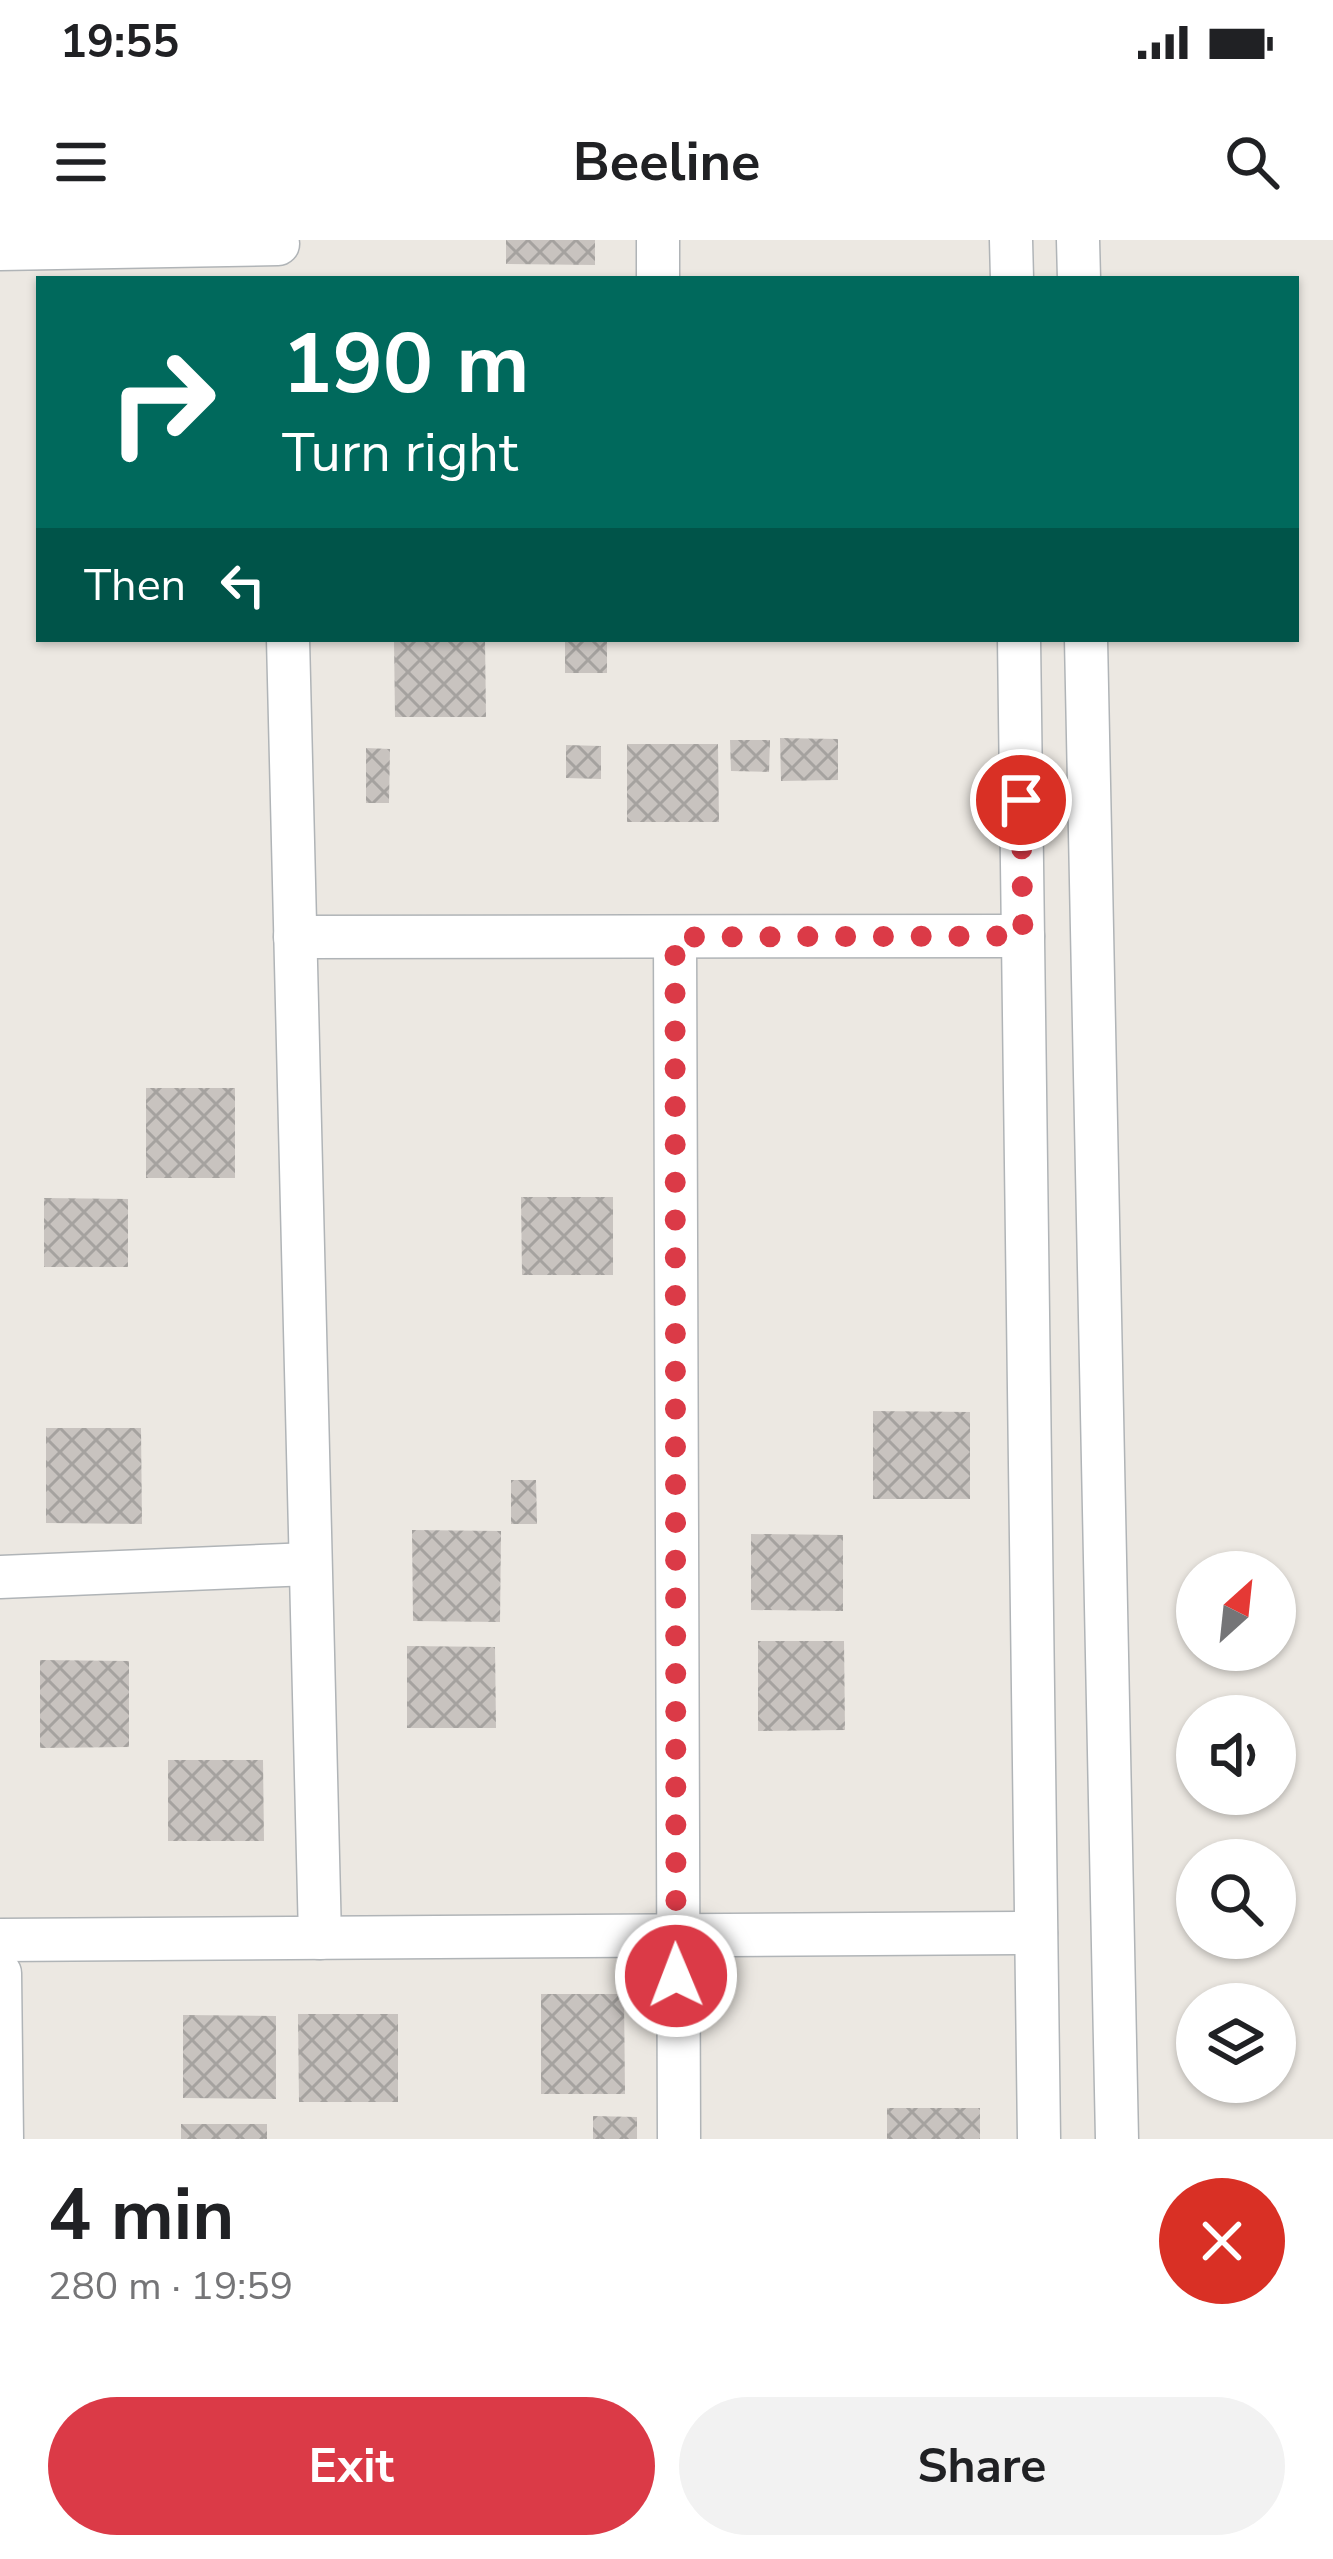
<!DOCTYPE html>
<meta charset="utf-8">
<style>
:root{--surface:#fff;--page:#f2f2f2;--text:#202124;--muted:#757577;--accent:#db3a47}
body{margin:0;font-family:"Nunito Sans",sans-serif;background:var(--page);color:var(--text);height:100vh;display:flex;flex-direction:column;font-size:45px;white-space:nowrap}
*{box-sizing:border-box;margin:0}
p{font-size:39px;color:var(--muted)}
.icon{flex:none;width:66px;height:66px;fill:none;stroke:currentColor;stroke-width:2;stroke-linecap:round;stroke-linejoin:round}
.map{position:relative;height:1899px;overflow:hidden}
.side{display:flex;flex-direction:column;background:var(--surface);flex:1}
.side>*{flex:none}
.hud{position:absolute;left:36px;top:36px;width:1263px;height:366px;border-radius:0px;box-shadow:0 3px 9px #0004;background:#00695c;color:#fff;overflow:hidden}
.needle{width:78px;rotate:27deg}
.buttons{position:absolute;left:1176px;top:1311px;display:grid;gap:24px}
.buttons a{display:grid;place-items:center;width:120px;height:120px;border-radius:50%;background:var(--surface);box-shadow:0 3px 9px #0004;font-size:60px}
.pin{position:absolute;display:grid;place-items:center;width:102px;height:102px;color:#fff;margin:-51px;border:6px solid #fff;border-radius:50%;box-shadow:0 3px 12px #0007}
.me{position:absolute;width:132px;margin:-66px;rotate:359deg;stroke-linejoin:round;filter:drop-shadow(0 0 9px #0008)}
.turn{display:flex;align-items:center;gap:42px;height:252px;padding:0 48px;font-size:54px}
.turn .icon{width:156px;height:156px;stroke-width:2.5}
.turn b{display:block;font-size:84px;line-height:102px}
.then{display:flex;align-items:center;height:114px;padding:0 48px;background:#0003;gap:24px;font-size:45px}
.round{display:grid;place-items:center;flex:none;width:126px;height:126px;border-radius:63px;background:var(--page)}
.head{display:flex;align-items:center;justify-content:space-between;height:204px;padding:0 48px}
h1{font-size:72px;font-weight:700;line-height:90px}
.cta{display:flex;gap:24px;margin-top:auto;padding:24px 48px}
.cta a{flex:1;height:138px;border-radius:72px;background:var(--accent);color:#fff;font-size:48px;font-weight:700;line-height:138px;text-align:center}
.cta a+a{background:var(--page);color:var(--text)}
.status{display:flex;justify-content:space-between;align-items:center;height:84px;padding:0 60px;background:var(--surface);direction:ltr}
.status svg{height:33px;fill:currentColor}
header{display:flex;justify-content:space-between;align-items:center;height:156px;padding:0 48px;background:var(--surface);font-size:54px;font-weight:700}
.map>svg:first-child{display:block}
.building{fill:url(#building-cross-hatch)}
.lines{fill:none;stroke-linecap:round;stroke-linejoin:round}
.minor-casing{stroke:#b0b4b7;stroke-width:45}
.minor{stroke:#fff;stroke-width:42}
.route{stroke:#db3a47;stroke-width:21;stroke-dasharray:0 37.8}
</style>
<div class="status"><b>19:55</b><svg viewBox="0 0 49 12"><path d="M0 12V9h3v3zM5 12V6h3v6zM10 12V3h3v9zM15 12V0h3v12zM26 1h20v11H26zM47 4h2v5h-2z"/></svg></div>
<header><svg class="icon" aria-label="menu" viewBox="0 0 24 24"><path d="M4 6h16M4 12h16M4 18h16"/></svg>Beeline<svg class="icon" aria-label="search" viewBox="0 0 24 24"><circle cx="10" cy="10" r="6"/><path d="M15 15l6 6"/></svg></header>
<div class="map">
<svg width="1333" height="1899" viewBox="0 0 1333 1899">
<defs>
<pattern id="building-cross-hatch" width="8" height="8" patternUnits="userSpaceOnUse" patternTransform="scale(3)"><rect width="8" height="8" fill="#c8c3bf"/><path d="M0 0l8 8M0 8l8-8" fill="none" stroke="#a5a29f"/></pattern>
</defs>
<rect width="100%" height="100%" fill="#ece8e2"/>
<g class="building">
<polygon points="506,0 595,0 595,25 506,24"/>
<rect x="565" y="399" width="42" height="34"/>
<polygon points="394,400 485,400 486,477 395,477"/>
<polygon points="780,498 838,499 838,540 781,541"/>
<polygon points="730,500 770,500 769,532 731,531"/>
<polygon points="627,504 718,504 719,582 627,582"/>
<polygon points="566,505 601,506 601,539 566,538"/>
<polygon points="366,508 390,509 389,563 366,563"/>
<rect x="146" y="848" width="89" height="90"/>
<polygon points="521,957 613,957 613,1035 522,1035"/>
<polygon points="44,958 128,959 128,1027 44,1027"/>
<polygon points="873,1171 970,1172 970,1259 873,1259"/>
<polygon points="46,1188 141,1188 142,1284 46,1283"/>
<polygon points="511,1240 536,1240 537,1284 511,1284"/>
<polygon points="412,1290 501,1291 500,1382 413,1381"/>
<polygon points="751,1294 843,1295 843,1371 751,1370"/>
<polygon points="758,1401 844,1401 845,1490 758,1491"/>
<polygon points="407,1406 495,1407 496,1488 407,1488"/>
<polygon points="40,1420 129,1421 129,1507 40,1508"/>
<polygon points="168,1520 263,1520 264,1601 168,1601"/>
<polygon points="541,1754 624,1754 625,1854 541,1854"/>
<polygon points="298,1774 398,1774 398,1862 299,1862"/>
<polygon points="183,1775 276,1776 276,1859 183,1858"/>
<rect x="887" y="1868" width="93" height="31"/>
<polygon points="593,1876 637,1877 637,1899 593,1899"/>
<rect x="181" y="1884" width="86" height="15"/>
</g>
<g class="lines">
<defs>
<g id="minor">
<polyline points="658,0 658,39"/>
<polyline points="1011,0 1012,39"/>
<polyline points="1078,0 1079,39"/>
<polyline points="0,9 278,4"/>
<polyline points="288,399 320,1698"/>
<polyline points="1019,399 1039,1899"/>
<polyline points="1086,399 1117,1899"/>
<polyline points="295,697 1023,696"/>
<polyline points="675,697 679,1899"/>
<polyline points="0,1337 310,1324"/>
<polyline points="0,1700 1036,1693"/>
<polyline points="0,1733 2,1899"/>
</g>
</defs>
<use href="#minor" class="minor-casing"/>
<use href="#minor" class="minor"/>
</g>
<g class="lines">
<polyline class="route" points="676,1736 675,697 1023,696 1021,560"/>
</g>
</svg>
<div class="buttons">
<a><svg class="needle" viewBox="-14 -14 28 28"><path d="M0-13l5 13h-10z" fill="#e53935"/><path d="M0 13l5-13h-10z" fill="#757577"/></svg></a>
<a><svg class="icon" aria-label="sound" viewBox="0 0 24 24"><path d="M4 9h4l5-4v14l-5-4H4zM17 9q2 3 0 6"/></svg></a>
<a><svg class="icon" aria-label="search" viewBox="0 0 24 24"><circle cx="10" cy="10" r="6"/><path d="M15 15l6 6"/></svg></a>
<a><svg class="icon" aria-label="layers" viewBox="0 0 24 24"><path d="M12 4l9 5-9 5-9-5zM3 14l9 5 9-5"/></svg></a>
</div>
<div class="pin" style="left:1021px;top:560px;background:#d93025"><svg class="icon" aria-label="arrive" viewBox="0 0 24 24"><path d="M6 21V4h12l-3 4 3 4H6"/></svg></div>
<svg class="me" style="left:676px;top:1736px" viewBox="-20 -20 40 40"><circle r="17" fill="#db3a47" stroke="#fff" stroke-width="3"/><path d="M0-11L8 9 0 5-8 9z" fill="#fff"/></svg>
<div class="hud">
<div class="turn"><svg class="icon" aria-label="right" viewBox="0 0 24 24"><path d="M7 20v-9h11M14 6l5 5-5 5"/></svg><div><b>190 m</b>Turn right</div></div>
<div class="then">Then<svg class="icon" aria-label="left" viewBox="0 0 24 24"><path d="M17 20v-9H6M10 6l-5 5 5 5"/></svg></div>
</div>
</div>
<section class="side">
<div class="head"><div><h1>4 min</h1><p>280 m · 19:59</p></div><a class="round" style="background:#d93025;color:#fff"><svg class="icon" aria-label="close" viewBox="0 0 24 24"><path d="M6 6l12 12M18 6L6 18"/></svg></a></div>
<div class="cta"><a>Exit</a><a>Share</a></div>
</section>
